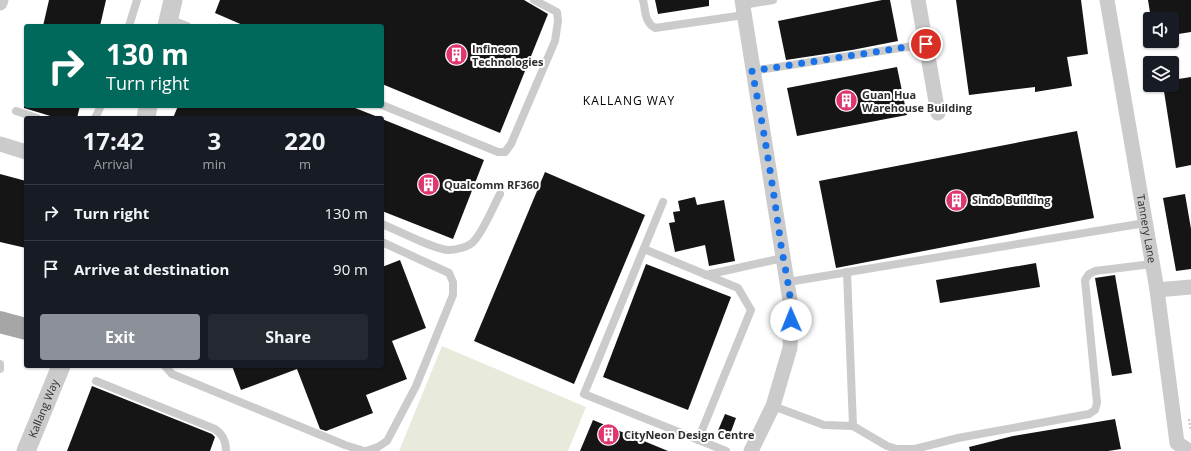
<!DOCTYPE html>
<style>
:root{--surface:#171b24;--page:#242831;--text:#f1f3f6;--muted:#9ea1a6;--line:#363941;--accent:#8c9099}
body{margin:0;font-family:"Open Sans",sans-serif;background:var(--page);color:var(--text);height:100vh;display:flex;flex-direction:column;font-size:15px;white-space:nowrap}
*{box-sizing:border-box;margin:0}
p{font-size:13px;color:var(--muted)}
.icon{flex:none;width:22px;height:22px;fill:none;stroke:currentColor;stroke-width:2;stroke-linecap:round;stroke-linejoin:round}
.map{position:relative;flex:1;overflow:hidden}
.panel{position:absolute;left:24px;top:116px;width:360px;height:252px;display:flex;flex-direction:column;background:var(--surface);border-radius:4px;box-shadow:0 1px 3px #0004}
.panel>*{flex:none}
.top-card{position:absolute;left:24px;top:24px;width:360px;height:84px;border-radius:4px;box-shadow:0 1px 3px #0004;background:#00695c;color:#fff;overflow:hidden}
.fabs{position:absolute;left:1143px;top:12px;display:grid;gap:8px}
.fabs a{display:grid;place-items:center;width:36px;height:36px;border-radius:4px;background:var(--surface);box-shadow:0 1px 3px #0004;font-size:20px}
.pin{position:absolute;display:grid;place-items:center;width:34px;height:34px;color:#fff;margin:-17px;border:2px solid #fff;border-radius:50%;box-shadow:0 1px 4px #0007}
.me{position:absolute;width:44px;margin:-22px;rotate:359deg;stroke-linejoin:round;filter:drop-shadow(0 0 3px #0008)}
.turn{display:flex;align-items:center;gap:14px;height:84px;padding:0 16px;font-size:18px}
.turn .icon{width:52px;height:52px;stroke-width:2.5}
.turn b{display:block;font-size:28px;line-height:34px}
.eta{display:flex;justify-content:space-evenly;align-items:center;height:68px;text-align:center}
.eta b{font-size:24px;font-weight:700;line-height:28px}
.primary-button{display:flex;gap:8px;margin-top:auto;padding:8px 16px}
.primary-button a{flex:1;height:46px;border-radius:4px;background:var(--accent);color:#fff;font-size:16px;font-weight:700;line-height:46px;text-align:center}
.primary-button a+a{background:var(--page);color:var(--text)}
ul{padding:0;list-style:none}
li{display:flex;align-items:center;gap:12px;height:56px;padding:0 16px;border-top:1px solid var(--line)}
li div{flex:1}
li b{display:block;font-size:15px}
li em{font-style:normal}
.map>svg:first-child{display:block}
.green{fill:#e8ebdc}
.building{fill:#151515}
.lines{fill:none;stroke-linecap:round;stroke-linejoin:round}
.path{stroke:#cbcbcb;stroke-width:2.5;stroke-dasharray:2 2;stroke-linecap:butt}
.service{stroke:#cbcbcb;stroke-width:8}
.minor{stroke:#cbcbcb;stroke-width:15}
.tertiary{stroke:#cbcbcb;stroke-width:19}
.primary{stroke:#a6a6a6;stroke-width:22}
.route{stroke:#1a73e8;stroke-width:7;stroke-dasharray:0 12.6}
.labels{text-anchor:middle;stroke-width:4;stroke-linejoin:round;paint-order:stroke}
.poi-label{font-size:11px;font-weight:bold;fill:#2e2e2e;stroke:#fff;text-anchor:start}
.street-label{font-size:11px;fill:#2e2e2e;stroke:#fff}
.neighbourhood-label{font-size:12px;letter-spacing:1px;fill:#000;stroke:#fff}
</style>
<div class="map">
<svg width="1191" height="451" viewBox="0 0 1191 451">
<rect width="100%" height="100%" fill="#fff"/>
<polygon class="green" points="442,346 586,407 568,451 399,451"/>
<g class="building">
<polygon points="49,0 106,0 100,26 43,26"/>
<polygon points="220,0 524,0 548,14 500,133 382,84 382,26 245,26 215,13"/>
<polygon points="655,0 709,0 709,6 658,14"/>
<polygon points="882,0 890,0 898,41 852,50 786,60 778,21"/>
<polygon points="956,0 1081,0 1088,54 1067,57 1072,86 1035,92 1035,87 969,95"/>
<polygon points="1148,0 1191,0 1191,32 1172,35 1172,19 1151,19"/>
<polygon points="897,67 907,115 797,136 787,88"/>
<polygon points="1191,77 1191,165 1176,168 1163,85 1172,85 1172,80"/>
<polygon points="24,106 80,106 77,118 57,118 24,108"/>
<polygon points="178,106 350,106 378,117 173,118"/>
<polygon points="382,119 484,160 453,239 382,211"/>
<polygon points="1077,131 1094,218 836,268 819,181"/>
<polygon points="545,172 645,215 574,384 474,341"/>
<polygon points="0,174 26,181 26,248 0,242"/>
<polygon points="1185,194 1191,229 1191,269 1176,271 1163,198"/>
<polygon points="695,197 697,205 724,200 735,261 709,266 705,245 675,252 669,223 675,222 673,212 680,211 678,201"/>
<polygon points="400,260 426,328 392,341 407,379 366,395 373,413 326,431 320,429 297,369 241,390 232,366 382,366 382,267"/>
<polygon points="1036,263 1040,287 940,303 936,280"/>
<polygon points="646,264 731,297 688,410 603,377"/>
<polygon points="1115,275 1132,373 1112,376 1095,278"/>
<polygon points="92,386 212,434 215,437 210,451 67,451"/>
<polygon points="725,414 736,418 729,437 717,433"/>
<polygon points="1115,419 1121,449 1108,451 970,451 969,447 1013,436"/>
<polygon points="593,420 668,451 580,451"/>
</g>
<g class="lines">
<polyline class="path" points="1189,419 1191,431"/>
<g class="service">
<path d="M643,0c3,12 1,21 12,28l89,-13"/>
<polyline points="743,5 773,0"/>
<polyline points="169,19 187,26"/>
<polyline points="129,26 137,0"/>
<polyline points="752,71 926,44"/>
<polyline points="382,105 498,152 505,152 511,144 555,41 558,21 557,12 534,0"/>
<polyline points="16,111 37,118"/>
<polyline points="95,118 101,106"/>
<polyline points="663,202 584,394 726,451"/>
<path d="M382,224c15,6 53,26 67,26 7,0 20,-3 25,-9 10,-11 19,-34 26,-47"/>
<polyline points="644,249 738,288 751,310 698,440"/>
<polyline points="847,272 853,426"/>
<polyline points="706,275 783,258"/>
<polyline points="788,282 1145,223"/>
<polyline points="0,364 0,369"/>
<polyline points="165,366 172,374 345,445 364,451"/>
<path d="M96,381l119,48c8,6 11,12 11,22"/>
<polyline points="773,406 824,425 853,426 887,446 897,449 915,449 958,438 1089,414 1095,410 1097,403 1085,280 1089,274 1095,271 1152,264"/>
<polyline points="366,451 378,447 387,441 416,386 453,295 453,282 449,273 382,242"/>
</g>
<g class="minor">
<polyline points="742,0 791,307 790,348 773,406 751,451"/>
<polyline points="918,0 938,113"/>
<path id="s1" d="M1107,0l50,290 20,153 12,8"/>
<polyline points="0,3 1,0"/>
<polyline points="0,144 26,152"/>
<polyline points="1157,290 1191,287"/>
</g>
<g class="tertiary">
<polyline points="167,26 173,0"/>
<polyline points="146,118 148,106"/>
<path id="s2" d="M26,451l35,-85"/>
</g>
<polyline class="primary" points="0,322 26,329"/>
</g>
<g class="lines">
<path class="route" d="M791,320c1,-25 -6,-50 -10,-75 -8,-58 -17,-116 -29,-174l174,-27"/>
</g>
<defs>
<symbol id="building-disc" viewBox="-11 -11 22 22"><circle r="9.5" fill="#df366d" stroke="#fff"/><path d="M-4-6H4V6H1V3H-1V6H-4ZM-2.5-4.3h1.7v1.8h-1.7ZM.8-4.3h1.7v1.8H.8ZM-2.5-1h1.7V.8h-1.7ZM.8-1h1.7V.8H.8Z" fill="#fff"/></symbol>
</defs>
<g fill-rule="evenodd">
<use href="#building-disc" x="444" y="42" width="25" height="25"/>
<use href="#building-disc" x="834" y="88" width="25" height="25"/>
<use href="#building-disc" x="416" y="172" width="25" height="25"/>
<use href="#building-disc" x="944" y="188" width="25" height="25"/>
<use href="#building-disc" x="596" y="422" width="25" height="25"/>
</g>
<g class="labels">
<g class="poi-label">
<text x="472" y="53">Infineon<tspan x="472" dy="13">Technologies</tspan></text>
<text x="862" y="99">Guan Hua<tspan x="862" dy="13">Warehouse Building</tspan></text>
<text x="444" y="189">Qualcomm RF360</text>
<text x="972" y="204">Sindo Building</text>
<text x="624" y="439">CityNeon Design Centre</text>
</g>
<g class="street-label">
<text dy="4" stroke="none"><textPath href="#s1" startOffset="232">Tannery Lane</textPath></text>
<text dy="4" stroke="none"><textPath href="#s2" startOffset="46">Kallang Way</textPath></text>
</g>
<g class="neighbourhood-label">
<text x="629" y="105">KALLANG WAY</text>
</g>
</g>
</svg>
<div class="fabs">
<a><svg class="icon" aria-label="sound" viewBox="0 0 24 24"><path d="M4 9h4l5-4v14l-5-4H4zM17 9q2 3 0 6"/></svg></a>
<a><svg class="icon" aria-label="layers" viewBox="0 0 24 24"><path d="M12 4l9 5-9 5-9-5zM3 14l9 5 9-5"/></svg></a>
</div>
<div class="pin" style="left:926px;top:44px;background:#d93025"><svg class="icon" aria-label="arrive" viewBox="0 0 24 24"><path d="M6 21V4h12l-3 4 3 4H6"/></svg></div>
<svg class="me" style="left:791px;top:320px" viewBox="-20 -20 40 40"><circle r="19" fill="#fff"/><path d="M0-13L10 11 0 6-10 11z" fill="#1a73e8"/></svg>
<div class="top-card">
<div class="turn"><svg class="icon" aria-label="right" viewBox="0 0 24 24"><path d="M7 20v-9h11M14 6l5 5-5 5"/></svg><div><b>130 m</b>Turn right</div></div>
</div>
<section class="panel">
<div class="eta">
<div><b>17:42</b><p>Arrival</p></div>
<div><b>3</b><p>min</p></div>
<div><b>220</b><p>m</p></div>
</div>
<ul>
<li><svg class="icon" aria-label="right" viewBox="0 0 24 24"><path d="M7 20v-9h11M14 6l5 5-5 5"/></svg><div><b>Turn right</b></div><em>130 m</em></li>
<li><svg class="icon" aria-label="arrive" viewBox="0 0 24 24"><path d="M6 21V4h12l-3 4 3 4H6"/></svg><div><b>Arrive at destination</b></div><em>90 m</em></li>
</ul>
<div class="primary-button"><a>Exit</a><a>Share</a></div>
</section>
</div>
